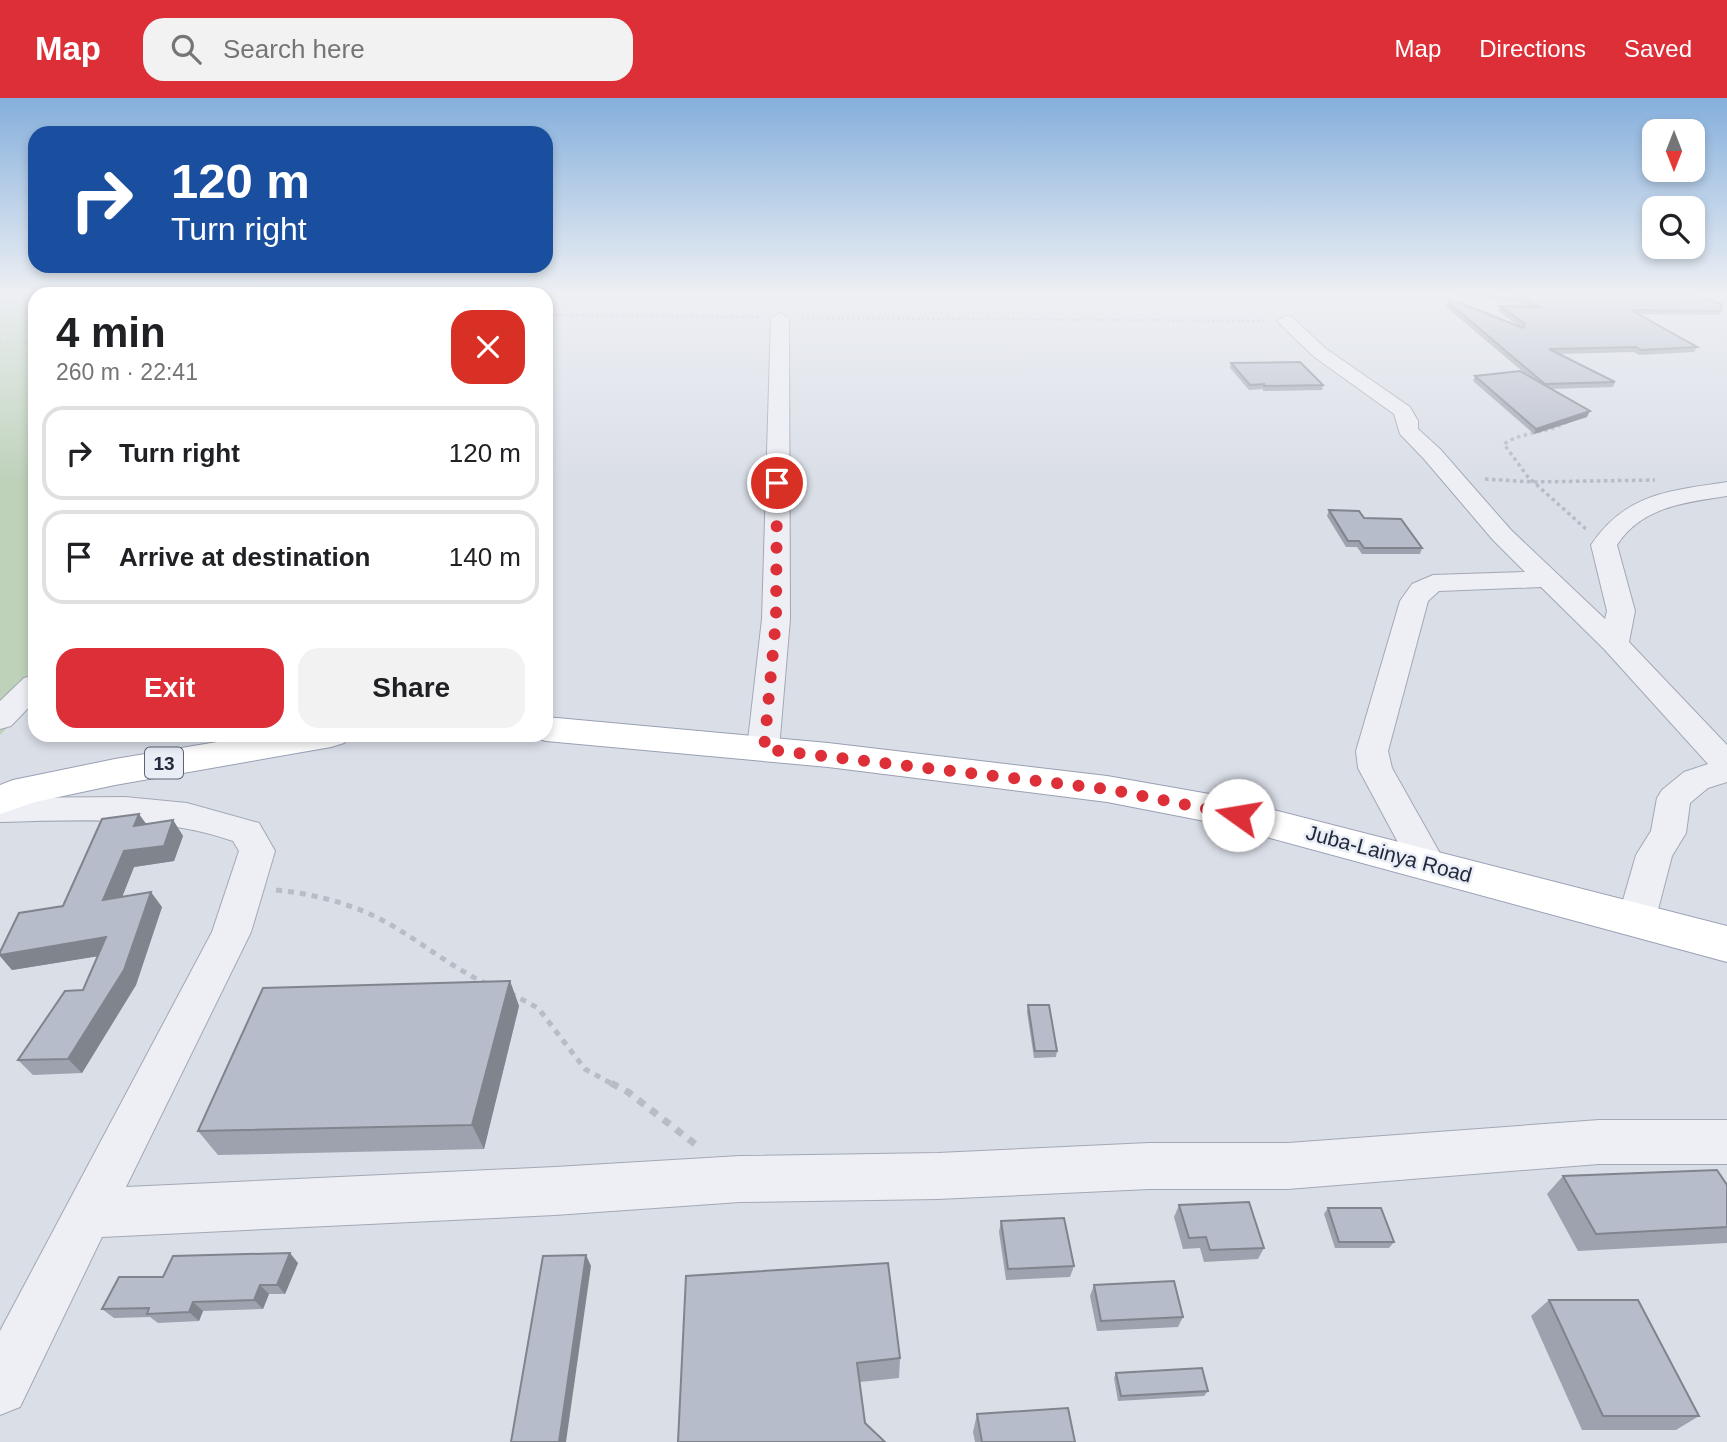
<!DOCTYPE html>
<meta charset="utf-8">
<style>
:root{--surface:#fff;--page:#f2f2f2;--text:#202124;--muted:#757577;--line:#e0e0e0;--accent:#dc2f38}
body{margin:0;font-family:Arial,sans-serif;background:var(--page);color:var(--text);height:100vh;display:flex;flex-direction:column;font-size:26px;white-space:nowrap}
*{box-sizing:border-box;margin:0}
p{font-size:23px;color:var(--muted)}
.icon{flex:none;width:38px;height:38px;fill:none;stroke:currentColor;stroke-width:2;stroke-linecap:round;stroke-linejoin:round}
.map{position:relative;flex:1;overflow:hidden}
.drawer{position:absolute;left:28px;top:189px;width:525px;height:455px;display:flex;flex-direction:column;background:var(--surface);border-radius:21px;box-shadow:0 4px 10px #0003}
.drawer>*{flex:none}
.banner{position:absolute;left:28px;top:28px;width:525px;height:147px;border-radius:21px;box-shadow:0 4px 10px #0003;background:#1a4fa0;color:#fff;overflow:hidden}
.needle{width:46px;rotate:180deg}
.tools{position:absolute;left:1642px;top:21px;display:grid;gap:14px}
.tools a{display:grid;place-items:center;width:63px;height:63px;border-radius:14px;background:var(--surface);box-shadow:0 4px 10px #0003;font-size:35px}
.pin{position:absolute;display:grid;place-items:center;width:60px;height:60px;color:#fff;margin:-30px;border:4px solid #fff;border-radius:50%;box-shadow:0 2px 7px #0007}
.me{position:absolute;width:77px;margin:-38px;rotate:283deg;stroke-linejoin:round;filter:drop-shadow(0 0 5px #0008)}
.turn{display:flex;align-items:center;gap:24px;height:147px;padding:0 28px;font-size:32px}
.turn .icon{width:91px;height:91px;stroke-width:2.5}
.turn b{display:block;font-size:49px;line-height:60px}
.round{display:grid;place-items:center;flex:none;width:74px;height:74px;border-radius:21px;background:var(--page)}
.summary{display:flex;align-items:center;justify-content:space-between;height:119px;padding:0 28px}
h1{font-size:42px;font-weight:600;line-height:52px}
.primary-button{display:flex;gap:14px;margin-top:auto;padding:14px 28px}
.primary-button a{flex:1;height:80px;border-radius:21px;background:var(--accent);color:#fff;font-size:28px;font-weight:600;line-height:80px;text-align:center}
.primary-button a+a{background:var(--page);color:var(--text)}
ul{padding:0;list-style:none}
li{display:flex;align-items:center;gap:21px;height:94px;margin:0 14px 10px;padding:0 14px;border:4px solid var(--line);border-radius:21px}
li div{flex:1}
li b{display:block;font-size:26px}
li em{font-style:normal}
header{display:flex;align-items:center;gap:42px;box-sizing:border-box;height:98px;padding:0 35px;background:var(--accent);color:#fff}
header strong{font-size:33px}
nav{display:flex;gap:38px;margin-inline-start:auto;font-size:24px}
.search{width:490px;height:63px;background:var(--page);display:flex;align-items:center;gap:18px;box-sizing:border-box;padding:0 24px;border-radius:21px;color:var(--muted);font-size:26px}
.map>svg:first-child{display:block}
.green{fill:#bed2ba}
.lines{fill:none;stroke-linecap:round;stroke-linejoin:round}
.stream{stroke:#90a7cb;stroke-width:4.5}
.minor-casing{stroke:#a3a8b4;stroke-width:2}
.primary-casing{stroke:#98a0b4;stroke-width:2}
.path-far3{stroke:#b8bcc5;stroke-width:2.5;stroke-dasharray:2.5 2.5;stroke-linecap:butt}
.path-far2{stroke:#b8bcc5;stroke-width:3.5;stroke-dasharray:3.5 3.5;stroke-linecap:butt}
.path-far1{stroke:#b8bcc5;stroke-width:5;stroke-dasharray:6 6;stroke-linecap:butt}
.path{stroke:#b8bcc5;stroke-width:7;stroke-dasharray:8 8;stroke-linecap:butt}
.minor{fill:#edeff5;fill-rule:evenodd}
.primary{fill:#fff;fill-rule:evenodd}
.wall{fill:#9da2ae}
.shaded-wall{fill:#80848d}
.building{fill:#b7bcca;stroke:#80848d;stroke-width:2}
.route{stroke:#dc2f38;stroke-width:12;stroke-dasharray:0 21.6}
.labels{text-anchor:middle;stroke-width:5;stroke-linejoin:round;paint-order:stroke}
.shield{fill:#e9edf5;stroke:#5e6475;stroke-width:2}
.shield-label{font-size:19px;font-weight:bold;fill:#232a3e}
.street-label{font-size:21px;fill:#232a3e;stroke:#e9edf5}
</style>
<header>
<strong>Map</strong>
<div class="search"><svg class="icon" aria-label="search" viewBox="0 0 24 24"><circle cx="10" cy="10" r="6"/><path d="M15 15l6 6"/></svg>Search here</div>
<nav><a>Map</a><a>Directions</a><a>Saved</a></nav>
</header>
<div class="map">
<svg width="1727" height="1344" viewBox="0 0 1727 1344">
<rect width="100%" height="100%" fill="#dadee7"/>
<polygon class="green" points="0,195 444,195 35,196 35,602 0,637"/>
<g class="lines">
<polyline class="stream" points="1460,195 1527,204"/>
<defs>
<g id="minor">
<polygon points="780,215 789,220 790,521 779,651 774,659 763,662 752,659 747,651 762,521 771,220"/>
<path d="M1286,218l6,1 33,31 85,59 8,14v8l22,20 71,81 94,89 2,-8 -16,-66c35,-52 78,-54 136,-63v14c-41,6 -86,11 -110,49l18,66 -6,31 98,103v37l-19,6 -18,15 -4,30 -14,23 -17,65 -5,11 -14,4 -14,-4 -5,-11 19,-66 15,-24 6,-33 5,-8 22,-18 24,-8 -104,-115 -63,-62 -102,4 -11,10 -40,150 4,17 54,96 -5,10 -13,3 -13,-3 -57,-106 -2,-17 44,-150 12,-17 21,-9 92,-3 -32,-32 -69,-81 -24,-25 -6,-20 -81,-58 -36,-35z"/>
<polygon points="35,577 35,603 11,628 0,631 0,603 24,580"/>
<path d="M125,699l62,6 72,20 16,28 -24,81 -125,255 429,-20 185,-11 198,-3 211,-10h139l311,-23h128v44h-128l-311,25h-139l-211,10 -198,3 -185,13 -453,22 -82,170 -20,8v-84l212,-399 27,-81 -6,-10c-75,-26 -155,-21 -233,-19v-24z"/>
</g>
<g id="primary">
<polygon points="546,619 828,645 1107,678 1215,697 1727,828 1727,864 1215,725 1107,704 828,669 546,643 533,639 531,637 546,637"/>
<polygon points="259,637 350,637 344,645 331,649 115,687 35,704 0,716 0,687 13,682 115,661"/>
</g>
</defs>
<use href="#minor" class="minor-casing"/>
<use href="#primary" class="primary-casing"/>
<g class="path-far3">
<polyline points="1272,195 1278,208"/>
<polyline points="546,217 759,219"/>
<polyline points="802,220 1266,223"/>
<polyline points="0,244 35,244"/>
<polyline points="1564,326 1568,323"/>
</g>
<g class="path-far2">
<path d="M1567,324c-20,12 -44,9 -63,22l24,33 59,53"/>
<polyline points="1485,381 1533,384 1655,382"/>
</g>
<g class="path-far1">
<path d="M276,792c38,4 74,13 108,31 35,19 65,45 101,62"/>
<polyline points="510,895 538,910 585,971 614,987"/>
</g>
<polyline class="path" points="611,985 628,994 695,1046"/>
<use href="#minor" class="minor"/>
<use href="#primary" class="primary"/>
</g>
<g class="wall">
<polygon points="1506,195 1683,195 1721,213 1719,217 1639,216 1697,249 1694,254 1639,257 1634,254 1558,256 1615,284 1613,289 1551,291 1587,319 1534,336 1473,283 1475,278 1527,277 1446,209 1448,204 1520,229 1498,213 1500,208 1528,209"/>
<polygon points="1231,265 1323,287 1322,292 1263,293 1263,291 1249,292 1230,270"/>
<polygon points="1329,412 1364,420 1422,450 1420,456 1362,456 1357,449 1346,449 1327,418"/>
<polygon points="173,722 183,738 174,763 134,769 122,799 162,809 136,887 82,975 33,977 18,962 83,892 98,858 12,872 0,858 0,854 63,808 146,726"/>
<polygon points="510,883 519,908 484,1051 218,1057 198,1033"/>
<polygon points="1028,907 1057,953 1056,959 1034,960 1027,914"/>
<polygon points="1563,1078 1727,1087 1727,1145 1578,1153 1547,1096"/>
<polygon points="1179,1107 1264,1150 1258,1161 1204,1164 1200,1150 1183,1151 1174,1119"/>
<polygon points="1328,1110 1394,1144 1389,1150 1335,1150 1324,1116"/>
<polygon points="1001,1123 1074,1168 1070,1179 1006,1182 999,1134"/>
<polygon points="298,1165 285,1196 269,1196 263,1211 203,1213 199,1223 158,1225 150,1219 114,1220 102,1211 163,1179"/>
<polygon points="686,1178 900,1260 899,1280 860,1284 865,1325"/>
<polygon points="1094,1187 1183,1219 1178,1229 1097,1233 1090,1198"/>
<polygon points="1549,1202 1699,1318 1676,1332 1582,1332 1531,1218"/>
<polygon points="1116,1275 1208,1293 1204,1298 1118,1303 1114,1280"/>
<polygon points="977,1316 1075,1344 975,1344 973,1334"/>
</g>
<g class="shaded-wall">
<polygon points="1590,313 1587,319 1534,336 1536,331"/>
<polygon points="139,716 150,731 134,728"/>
<polygon points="173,722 183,738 174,763 134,769 115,817 103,802 124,753"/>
<polygon points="151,794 162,809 136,887 82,975 68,961"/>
<polygon points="106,839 118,855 12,872 0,858 0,857"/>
<polygon points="510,883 519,908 484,1051 472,1027"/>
<polygon points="290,1155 298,1165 285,1196 277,1187"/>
<polygon points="586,1157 591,1168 566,1344 559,1344"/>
<polygon points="260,1187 269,1196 263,1211 254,1202"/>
<polygon points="193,1204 203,1213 199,1223 189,1214"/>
</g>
<g class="building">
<polygon points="1515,195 1683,195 1722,206 1721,213 1631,212 1697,249 1641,252 1636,249 1549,251 1615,284 1545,286 1448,204 1450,201 1523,230 1525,226 1500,208 1538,209"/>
<polygon points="1300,264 1323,287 1264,288 1264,286 1250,287 1231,265"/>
<polygon points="1520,273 1590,313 1536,331 1475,278"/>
<polygon points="1329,412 1359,413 1364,420 1401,421 1422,450 1364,450 1359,443 1348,443"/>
<polygon points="139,716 134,728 173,722 164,748 124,753 103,802 151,794 124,872 68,961 18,962 65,893 83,892 106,839 0,857 0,854 19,815 63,808 102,721"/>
<polygon points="510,883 472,1027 198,1033 263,890"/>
<polygon points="1028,907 1049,907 1057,953 1035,953"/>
<polygon points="1717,1072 1727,1087 1727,1129 1596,1136 1563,1078"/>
<polygon points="1249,1104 1264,1150 1210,1152 1206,1139 1189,1140 1179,1107"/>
<polygon points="1328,1110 1381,1110 1394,1144 1339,1144"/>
<polygon points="1064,1120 1074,1168 1008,1171 1001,1123"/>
<polygon points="290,1155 277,1187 260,1187 254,1202 193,1204 189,1214 147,1216 149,1210 102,1211 119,1179 163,1179 173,1158"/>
<polygon points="586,1157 559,1344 511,1344 543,1158"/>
<polygon points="888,1165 900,1260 857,1265 865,1325 885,1344 678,1344 686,1178"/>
<polygon points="1174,1183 1183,1219 1101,1223 1094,1187"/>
<polygon points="1549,1202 1638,1202 1699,1318 1603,1318"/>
<polygon points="1202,1270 1208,1293 1121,1298 1116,1275"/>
<polygon points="1068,1310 1075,1344 982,1344 977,1316"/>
</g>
<linearGradient id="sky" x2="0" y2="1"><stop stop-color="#85afdc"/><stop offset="0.51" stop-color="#eef0f4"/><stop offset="1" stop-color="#eef0f4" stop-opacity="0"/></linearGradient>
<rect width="1727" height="383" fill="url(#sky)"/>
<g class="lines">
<polyline class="route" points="777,385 776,521 764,651 1107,691 1238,717"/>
</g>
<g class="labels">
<rect class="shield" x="145" y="649.5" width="38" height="31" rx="5"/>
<g class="shield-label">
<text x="164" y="672">13</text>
</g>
<g class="street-label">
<text transform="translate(1389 756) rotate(15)" y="7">Juba-Lainya Road</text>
</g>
</g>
</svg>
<div class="tools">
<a><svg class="needle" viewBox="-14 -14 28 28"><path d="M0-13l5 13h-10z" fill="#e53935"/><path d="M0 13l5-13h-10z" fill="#757577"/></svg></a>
<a><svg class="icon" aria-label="search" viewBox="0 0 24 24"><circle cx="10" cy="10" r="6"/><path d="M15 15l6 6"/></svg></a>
</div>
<div class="pin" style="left:777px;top:385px;background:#d93025"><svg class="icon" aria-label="arrive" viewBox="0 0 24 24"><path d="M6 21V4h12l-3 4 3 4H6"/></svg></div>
<svg class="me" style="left:1238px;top:717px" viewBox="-20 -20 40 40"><circle r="19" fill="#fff"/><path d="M0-13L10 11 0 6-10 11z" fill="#dc2f38"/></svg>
<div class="banner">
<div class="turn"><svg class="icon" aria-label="right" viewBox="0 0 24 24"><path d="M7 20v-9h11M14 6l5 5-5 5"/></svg><div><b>120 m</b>Turn right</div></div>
</div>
<section class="drawer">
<div class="summary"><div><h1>4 min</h1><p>260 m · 22:41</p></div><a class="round" style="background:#d93025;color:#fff"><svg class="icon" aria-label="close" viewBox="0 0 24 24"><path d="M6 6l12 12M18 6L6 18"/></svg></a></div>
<ul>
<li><svg class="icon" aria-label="right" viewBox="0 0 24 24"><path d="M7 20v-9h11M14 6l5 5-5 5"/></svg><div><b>Turn right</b></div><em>120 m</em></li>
<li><svg class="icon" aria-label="arrive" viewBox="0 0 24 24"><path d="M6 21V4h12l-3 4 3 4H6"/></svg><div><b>Arrive at destination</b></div><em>140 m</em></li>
</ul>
<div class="primary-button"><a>Exit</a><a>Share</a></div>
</section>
</div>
